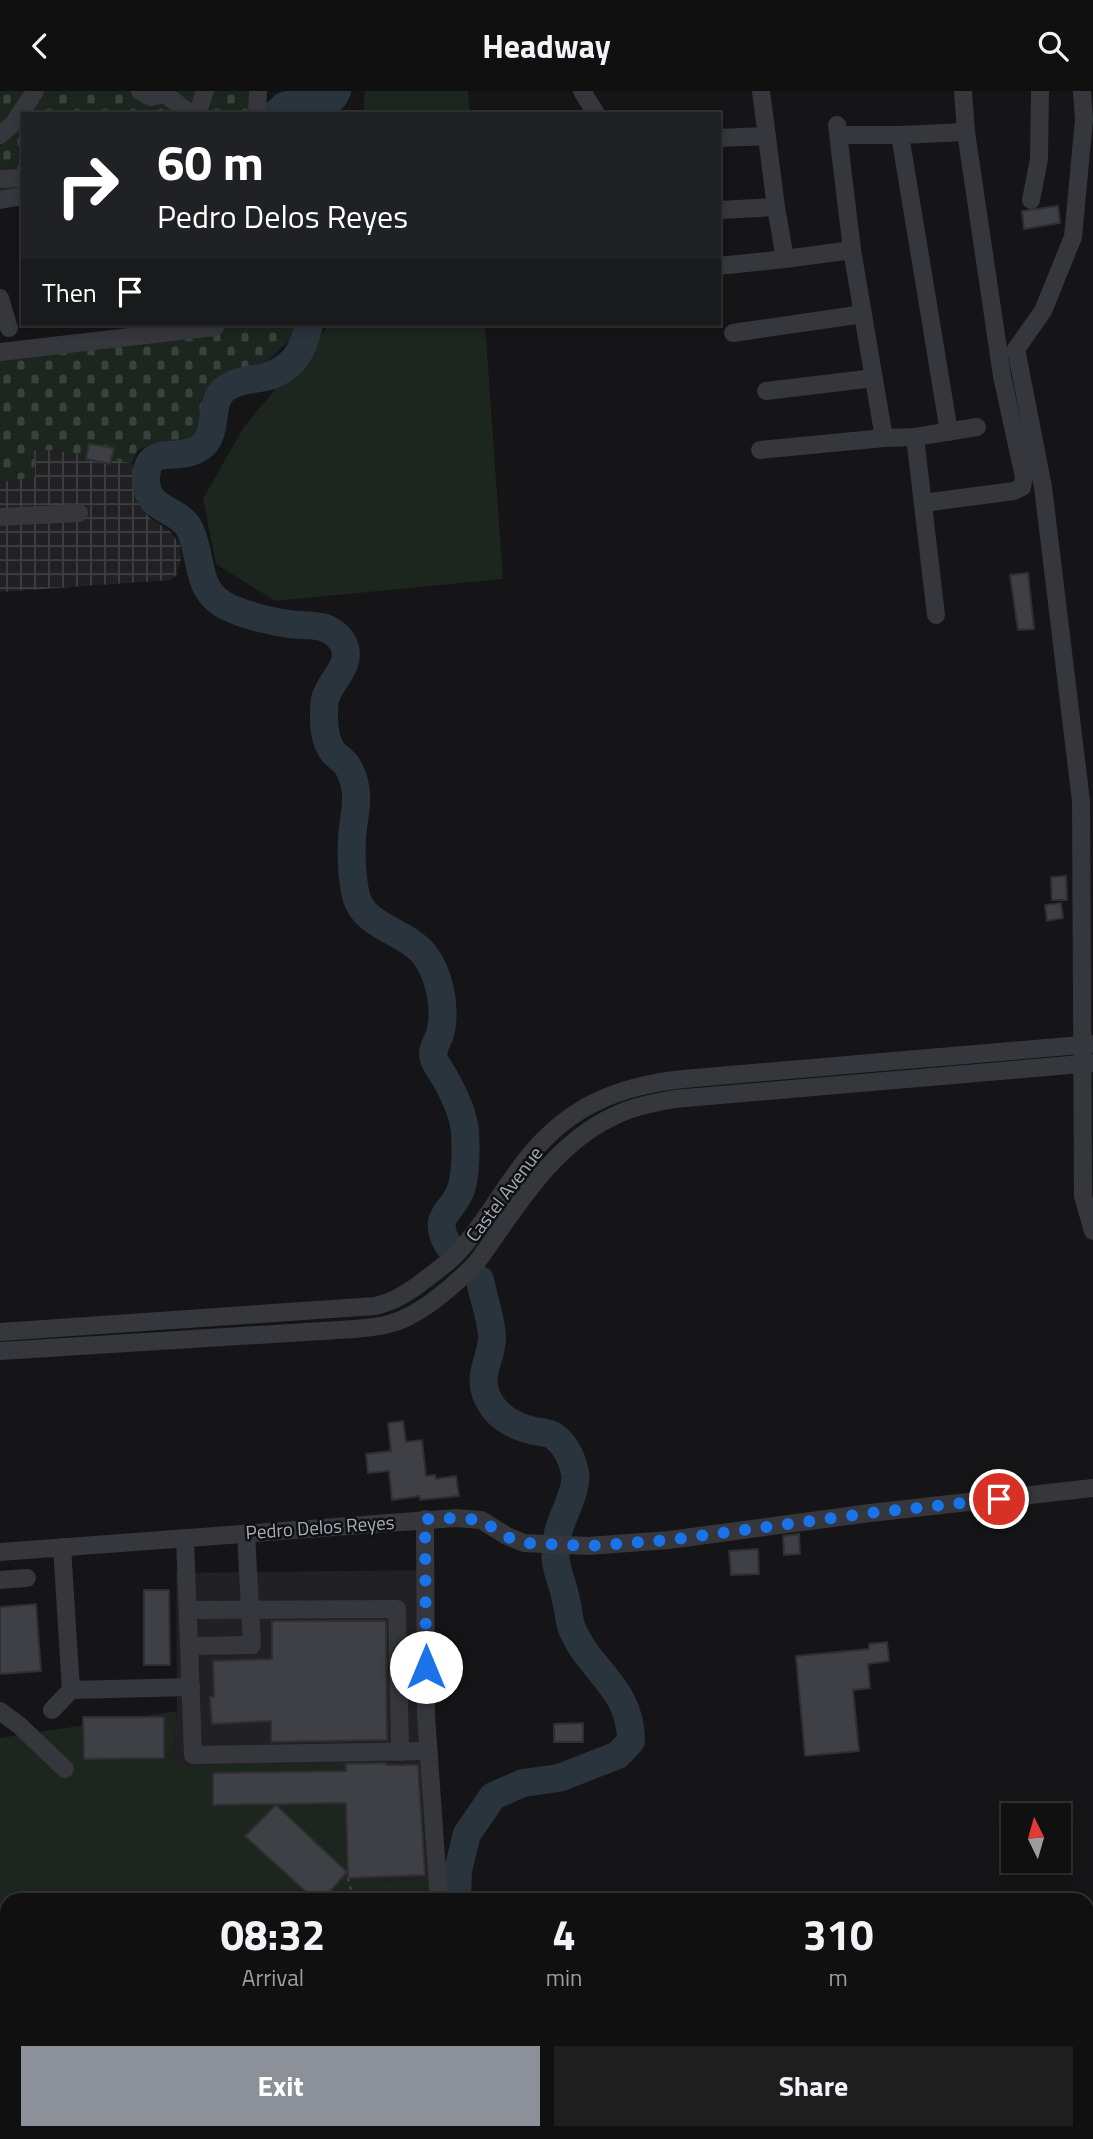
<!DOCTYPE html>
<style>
:root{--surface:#101011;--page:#1e1e1f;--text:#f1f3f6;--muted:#9c9d9f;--line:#303031;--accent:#8c9099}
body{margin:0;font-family:"Titillium Web",sans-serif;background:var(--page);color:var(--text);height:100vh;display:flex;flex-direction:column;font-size:26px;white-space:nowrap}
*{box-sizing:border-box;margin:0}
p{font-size:23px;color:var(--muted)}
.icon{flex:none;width:38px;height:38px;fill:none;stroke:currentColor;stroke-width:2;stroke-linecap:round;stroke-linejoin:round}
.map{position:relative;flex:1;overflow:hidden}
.drawer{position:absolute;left:0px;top:1802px;width:1094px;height:247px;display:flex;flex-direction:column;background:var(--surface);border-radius:21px 21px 0 0;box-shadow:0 4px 10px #0003,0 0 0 2px var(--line)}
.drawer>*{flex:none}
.top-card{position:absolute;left:21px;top:21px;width:700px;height:214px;border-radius:0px;box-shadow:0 4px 10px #0003,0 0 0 2px var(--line);background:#202124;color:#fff;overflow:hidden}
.needle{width:46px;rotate:355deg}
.buttons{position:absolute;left:1001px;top:1712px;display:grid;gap:14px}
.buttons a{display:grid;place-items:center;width:70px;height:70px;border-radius:0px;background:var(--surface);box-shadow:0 4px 10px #0003,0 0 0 2px var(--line);font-size:35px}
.pin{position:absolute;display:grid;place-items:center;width:60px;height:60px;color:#fff;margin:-30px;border:4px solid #fff;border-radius:50%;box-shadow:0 2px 7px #0007}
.me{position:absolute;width:77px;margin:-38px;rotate:0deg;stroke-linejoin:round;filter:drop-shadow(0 0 5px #0008)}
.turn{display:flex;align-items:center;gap:24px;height:147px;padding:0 21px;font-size:32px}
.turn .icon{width:91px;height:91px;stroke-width:2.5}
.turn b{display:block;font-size:49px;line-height:60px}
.then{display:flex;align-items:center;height:66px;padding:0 21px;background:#0003;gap:14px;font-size:26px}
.eta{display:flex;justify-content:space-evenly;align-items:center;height:119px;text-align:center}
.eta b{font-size:42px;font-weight:700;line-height:49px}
.button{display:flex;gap:14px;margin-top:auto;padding:14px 21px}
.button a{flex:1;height:80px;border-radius:0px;background:var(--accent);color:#fff;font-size:28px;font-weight:700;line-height:80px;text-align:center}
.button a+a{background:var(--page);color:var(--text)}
header{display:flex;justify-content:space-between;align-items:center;height:91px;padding:0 21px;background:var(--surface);font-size:32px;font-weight:700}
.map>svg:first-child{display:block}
.built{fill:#212124}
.industrial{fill:url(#industrial-grid)}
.green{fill:#1c251e}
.cemetery{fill:url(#cemetery-stones)}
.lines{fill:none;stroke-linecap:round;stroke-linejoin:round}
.river{stroke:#2a343c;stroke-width:28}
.building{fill:#3e4045;stroke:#2f2f33;stroke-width:2}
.path{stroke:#3b3e44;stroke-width:2.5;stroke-dasharray:3.5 5;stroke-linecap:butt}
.minor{stroke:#35373c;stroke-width:18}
.route{stroke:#1a73e8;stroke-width:12;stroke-dasharray:0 21.6}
.labels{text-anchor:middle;stroke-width:5;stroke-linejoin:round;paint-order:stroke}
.street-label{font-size:19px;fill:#a5abb9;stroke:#101012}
</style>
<header><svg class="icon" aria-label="back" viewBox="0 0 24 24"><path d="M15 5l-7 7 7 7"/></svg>Headway<svg class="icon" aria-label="search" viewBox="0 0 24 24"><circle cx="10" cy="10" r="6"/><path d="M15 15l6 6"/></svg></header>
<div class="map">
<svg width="1093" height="2048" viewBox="0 0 1093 2048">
<defs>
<pattern id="industrial-grid" width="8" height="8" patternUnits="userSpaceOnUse" patternTransform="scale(1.75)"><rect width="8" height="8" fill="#212124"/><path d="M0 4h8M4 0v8" fill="none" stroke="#3e3f42"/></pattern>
<pattern id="cemetery-stones" width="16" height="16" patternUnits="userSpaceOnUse" patternTransform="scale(1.75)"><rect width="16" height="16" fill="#1c251e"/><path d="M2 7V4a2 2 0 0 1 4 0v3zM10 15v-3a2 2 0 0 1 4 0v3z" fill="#3a423d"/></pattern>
</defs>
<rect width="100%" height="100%" fill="#151517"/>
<polygon class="built" points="432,1479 429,1787 385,1790 172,1674 177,1620 176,1482"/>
<polygon class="industrial" points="51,359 132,372 136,409 150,427 170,440 180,454 181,467 177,483 171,489 0,501 0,391 35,386 34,360"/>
<g class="green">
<polygon points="365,0 468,0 470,23 363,23"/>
<polygon points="330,233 485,233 503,488 275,510 216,473 203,408 243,337"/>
<polygon points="177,1620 172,1674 381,1670 385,1790 429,1787 431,1809 7,1810 7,2042 458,2042 458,2048 0,2048 0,1647"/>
</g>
<g class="cemetery">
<polygon points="0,0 254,0 253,23 23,23 23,100 0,104"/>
<polygon points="141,233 300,233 295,244 261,276 221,288 207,314 210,337 207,345 145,356 137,360 132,372 51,359 34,360 35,386 0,391 0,256 142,239"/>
</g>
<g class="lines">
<g class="river">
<path d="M275,23c1,-1 9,-7 9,-8 18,-8 45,7 53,-15"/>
<path d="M309,233c-5,28 -19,49 -49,54 -13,2 -23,3 -34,10 -19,13 -6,45 -25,59 -22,17 -54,-6 -55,32 -1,33 35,29 44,51 14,31 4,62 40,78 18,8 39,13 59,16 11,2 25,0 36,4 8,3 14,8 18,15 11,22 -13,37 -18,56 -1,5 -1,12 -1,18 0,12 1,24 9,35 3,4 9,7 13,12 4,5 8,16 9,22 4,18 -3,37 -3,55 -1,18 0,37 4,55 8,31 50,35 68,58 15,19 22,52 17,76 -1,7 -7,15 -8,23 0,9 9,19 13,27 9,16 17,33 19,51 1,18 1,38 -3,55 -7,27 -32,27 -14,59"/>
<path d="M457,1810l1,-31 9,-36 26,-38 30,-13 36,-5 59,-23 13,-14c0,-55 -44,-71 -60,-115 -2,-8 -3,-18 -5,-26 -6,-29 -15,-34 -8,-67 4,-18 20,-42 17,-61 -3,-13 -9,-27 -21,-36 -5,-3 -14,-4 -20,-5 -21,-5 -40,-15 -48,-37 -8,-21 6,-36 6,-57 0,-16 -9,-40 -12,-57"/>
<polyline points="471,2048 471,2042"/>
</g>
</g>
<g class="building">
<polygon points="1058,115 1060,132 1024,138 1022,120"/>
<polygon points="89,353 114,357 110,373 86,368"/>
<polygon points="1028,482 1034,538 1018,539 1010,484"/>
<polygon points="1066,785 1067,809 1052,809 1051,786"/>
<polygon points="1061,812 1063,827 1047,830 1045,814"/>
<polygon points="403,1330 406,1351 422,1349 426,1385 435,1384 436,1388 456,1385 459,1405 420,1409 420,1405 392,1409 389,1380 368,1382 366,1363 391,1360 388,1332"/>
<polygon points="799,1443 800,1463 784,1464 783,1445"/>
<polygon points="758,1458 759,1483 731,1484 729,1460"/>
<polygon points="144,1499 169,1499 170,1574 144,1574"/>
<polygon points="36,1513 41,1580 0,1583 0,1516"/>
<polygon points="272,1530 386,1530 387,1649 271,1651 271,1630 212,1633 210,1606 214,1606 213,1570 272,1568"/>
<polygon points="887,1551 889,1570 868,1573 870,1597 853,1599 859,1660 805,1665 796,1565 869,1558 869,1553"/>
<polygon points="83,1626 164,1626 164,1667 84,1668"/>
<polygon points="583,1632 583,1651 554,1651 554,1633"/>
<polygon points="386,1672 386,1674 418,1674 425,1784 348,1787 346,1712 213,1714 213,1682 346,1680 346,1673"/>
<polygon points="276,1714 347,1781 322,1810 316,1810 245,1745"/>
</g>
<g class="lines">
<polyline class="path" points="348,1787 354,1810"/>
<g class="minor">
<polyline points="140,0 151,6 160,4 163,0"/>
<polyline points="582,0 596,23"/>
<polyline points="761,0 776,116"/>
<polyline points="1082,0 1084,28 1073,146 1043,220 1016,258 1043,396 1081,710 1083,1105 1093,1140"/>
<polyline points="163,1 190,23"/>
<polyline points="197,23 205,0"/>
<polyline points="257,23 258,0"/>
<polyline points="837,34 852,159"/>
<polyline points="0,44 14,32 35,0"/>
<polyline points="839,44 900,44"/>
<polyline points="719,47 767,45"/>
<polyline points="0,88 23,87"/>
<polyline points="0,109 23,105"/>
<polyline points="1031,109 1039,68 1040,0"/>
<polyline points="719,119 776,116 785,168 852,159 884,347 915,346 977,336"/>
<polyline points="719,175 785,168"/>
<polyline points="0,207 9,237"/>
<polyline points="733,242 863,223"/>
<polyline points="0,261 215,236"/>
<polyline points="766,300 874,287"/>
<polyline points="949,341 900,44 966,41"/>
<polyline points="915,346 936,524"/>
<polyline points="760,359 884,347"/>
<polyline points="923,412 1014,400 1022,396 1024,386 1002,285 966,41 963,0"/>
<polyline points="0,426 79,422"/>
<path d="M0,1241l375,-26c19,-4 36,-15 51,-27 11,-9 24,-17 33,-28 27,-28 45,-65 70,-95 42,-51 90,-70 154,-77l410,-35"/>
<path d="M0,1260l354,-22c13,-1 26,-2 38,-6 29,-8 64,-39 85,-61 38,-52 74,-116 135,-145 19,-10 41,-14 62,-18l419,-36"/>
<polyline points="425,1428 426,1624 439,1810"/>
<polyline points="185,1447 193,1664 427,1660"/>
<polyline points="62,1456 71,1599 191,1596"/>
<polyline points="0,1461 456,1427 481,1429 507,1445 524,1452 588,1455 669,1449 870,1422 1093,1397"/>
<polyline points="0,1489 27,1487"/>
<polyline points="188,1519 397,1518 400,1661"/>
<polyline points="190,1555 252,1554 246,1442"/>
<polyline points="52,1619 71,1599"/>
<polyline points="0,1620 19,1634 65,1678"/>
<polyline points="0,1873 7,1880"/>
<polyline points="1087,1910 1093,1909"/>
<polyline points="554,2042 555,2048"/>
<polyline points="625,2042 626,2048"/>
<polyline points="689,2042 690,2048"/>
<polyline points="750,2042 751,2048"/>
<polyline points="815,2042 816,2048"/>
<polyline points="879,2042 880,2048"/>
<polyline points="946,2042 947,2048"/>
<polyline points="1011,2042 1012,2048"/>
<polyline points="1072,2042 1074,2048"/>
<polyline points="454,2048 454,2042"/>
</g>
</g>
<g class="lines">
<polyline class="route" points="426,1576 425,1428 456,1427 481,1429 507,1446 524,1452 588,1455 669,1449 870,1422 999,1408"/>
</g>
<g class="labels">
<g class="street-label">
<text transform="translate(504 1103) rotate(-53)" y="7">Castel Avenue</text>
<text transform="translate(320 1436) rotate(-4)" y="7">Pedro Delos Reyes</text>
</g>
</g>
</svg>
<div class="buttons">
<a><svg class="needle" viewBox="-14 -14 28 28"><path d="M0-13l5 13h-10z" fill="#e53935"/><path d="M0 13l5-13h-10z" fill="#9c9d9f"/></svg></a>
</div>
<div class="pin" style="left:999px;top:1408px;background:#d93025"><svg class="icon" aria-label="arrive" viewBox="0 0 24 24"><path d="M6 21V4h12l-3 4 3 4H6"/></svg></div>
<svg class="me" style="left:426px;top:1576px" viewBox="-20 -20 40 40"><circle r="19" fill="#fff"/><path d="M0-13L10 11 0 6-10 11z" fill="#1a73e8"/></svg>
<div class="top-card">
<div class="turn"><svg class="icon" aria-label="right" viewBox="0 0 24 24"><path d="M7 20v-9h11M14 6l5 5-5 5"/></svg><div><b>60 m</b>Pedro Delos Reyes</div></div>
<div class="then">Then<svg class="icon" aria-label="arrive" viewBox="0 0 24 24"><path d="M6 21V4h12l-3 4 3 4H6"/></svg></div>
</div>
<section class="drawer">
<div class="eta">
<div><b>08:32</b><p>Arrival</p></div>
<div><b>4</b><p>min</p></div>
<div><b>310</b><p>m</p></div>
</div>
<div class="button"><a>Exit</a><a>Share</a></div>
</section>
</div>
